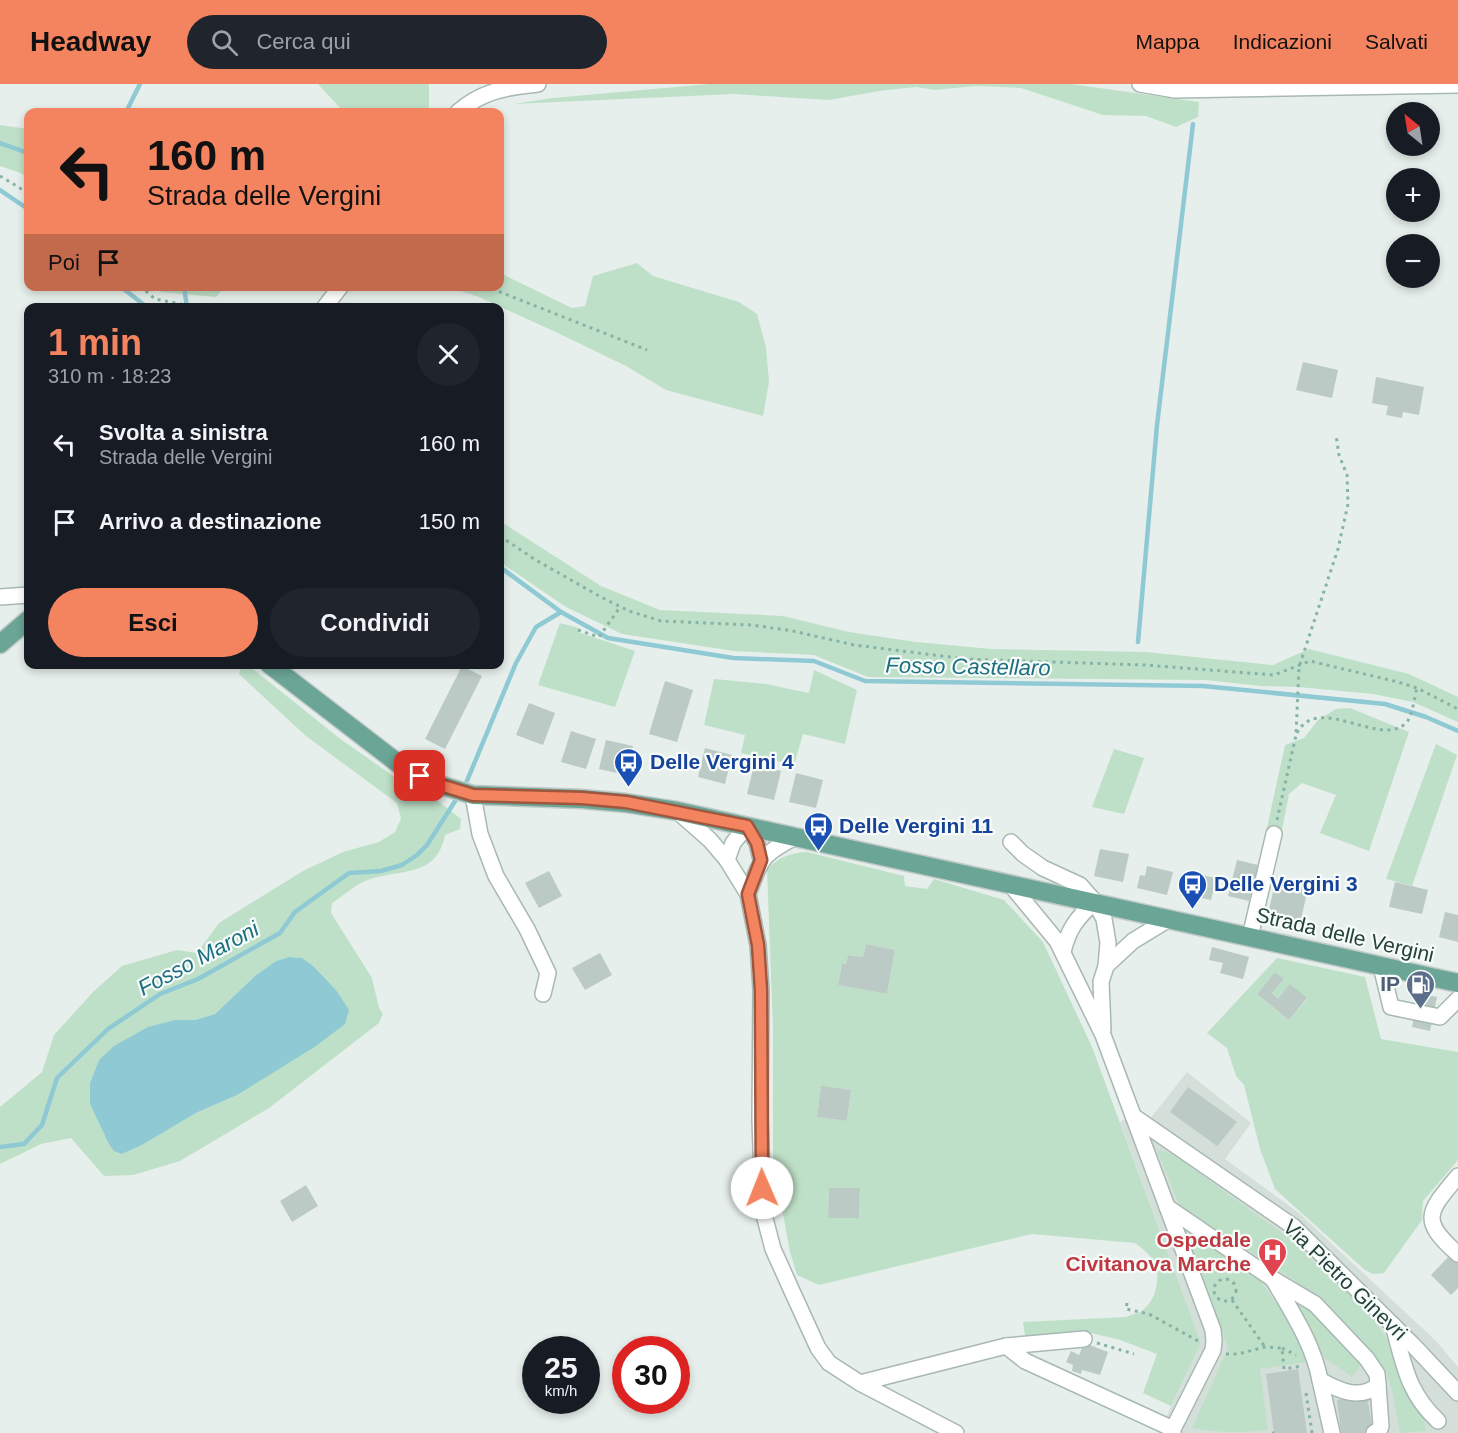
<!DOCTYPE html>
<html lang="it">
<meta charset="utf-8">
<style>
:root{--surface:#171b24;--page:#20242c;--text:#f1f3f6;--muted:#9ea1a6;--accent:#f4845f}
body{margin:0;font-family:Helvetica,sans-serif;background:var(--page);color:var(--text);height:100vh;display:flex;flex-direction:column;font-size:22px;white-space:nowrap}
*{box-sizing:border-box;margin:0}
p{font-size:20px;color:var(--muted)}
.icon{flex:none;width:33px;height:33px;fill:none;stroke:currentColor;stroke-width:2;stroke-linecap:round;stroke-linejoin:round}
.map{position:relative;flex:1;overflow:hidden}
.sheet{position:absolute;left:24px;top:219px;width:480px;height:366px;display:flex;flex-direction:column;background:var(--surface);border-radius:12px;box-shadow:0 3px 9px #0003}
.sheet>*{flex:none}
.banner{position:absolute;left:24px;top:24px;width:480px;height:183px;border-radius:12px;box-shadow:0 3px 9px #0003;background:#f4845f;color:#111;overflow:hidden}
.needle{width:39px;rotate:330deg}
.fabs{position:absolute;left:1386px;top:18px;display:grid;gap:12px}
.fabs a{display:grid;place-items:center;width:54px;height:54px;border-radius:50%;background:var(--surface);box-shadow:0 3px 9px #0003;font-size:30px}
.speed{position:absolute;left:522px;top:1252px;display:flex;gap:12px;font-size:30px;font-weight:700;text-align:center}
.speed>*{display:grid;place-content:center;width:78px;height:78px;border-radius:50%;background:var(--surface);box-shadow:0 3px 9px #0003;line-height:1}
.speed small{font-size:15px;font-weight:400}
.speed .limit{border:9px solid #d22;background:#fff;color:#111}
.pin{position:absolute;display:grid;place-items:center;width:51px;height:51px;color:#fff;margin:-26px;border-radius:12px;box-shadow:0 3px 9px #0006}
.me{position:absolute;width:66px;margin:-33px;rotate:359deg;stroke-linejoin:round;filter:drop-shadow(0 0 4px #0008)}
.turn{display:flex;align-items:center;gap:21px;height:126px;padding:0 24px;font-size:27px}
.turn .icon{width:78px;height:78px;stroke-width:2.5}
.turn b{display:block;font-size:42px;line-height:51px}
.then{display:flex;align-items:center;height:57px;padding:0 24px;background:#0003;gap:12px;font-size:22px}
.round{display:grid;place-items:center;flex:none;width:63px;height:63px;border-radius:32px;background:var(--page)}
.summary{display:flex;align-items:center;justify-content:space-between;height:102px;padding:0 24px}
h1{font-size:36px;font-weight:700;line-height:45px;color:var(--accent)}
.button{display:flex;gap:12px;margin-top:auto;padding:12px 24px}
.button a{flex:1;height:69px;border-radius:36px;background:var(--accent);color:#111;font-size:24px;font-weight:700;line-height:69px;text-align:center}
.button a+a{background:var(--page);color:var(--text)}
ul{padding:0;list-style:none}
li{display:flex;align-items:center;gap:18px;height:78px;padding:0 24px}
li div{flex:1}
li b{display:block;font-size:22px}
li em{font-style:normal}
header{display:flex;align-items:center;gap:36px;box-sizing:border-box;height:84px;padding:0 30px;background:var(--accent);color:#111}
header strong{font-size:28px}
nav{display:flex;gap:33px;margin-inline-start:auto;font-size:21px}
.search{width:420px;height:54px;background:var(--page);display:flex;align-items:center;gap:15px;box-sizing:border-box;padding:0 21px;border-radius:33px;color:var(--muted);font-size:22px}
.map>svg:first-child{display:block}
.built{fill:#d4dfda}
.green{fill:#bfe0c8;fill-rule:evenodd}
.water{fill:#8ec9d4}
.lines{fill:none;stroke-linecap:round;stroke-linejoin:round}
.stream{stroke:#8ec9d4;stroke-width:4.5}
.building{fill:#bbcac4}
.minor-casing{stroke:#a8b8b2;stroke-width:18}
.major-casing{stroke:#c2cac8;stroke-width:21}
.path{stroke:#86b3a5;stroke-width:3;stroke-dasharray:3 4.5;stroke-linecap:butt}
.minor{stroke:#fff;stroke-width:15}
.major{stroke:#6aa596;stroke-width:18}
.route-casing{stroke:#9f563e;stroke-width:15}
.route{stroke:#f4845f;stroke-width:10}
.labels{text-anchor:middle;stroke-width:4.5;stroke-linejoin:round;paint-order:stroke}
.transit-label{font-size:21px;font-weight:bold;fill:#164399;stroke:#f7fbf9;text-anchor:start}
.street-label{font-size:21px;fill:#24423a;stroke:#f7fbf9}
.service-label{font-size:21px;font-weight:bold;fill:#4e5e75;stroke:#f7fbf9;text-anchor:end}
.health-label{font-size:21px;font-weight:bold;fill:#be3a42;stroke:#f7fbf9;text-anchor:end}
.water-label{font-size:22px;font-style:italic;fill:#1c6f80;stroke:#f7fbf9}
</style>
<header>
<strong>Headway</strong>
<div class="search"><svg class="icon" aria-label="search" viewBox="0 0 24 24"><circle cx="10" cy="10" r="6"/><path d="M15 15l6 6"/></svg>Cerca qui</div>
<nav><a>Mappa</a><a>Indicazioni</a><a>Salvati</a></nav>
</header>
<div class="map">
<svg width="1458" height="1349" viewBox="0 0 1458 1349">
<rect width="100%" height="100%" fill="#e6efeb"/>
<polygon class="built" points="1187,988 1251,1039 1225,1075 1299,1129 1436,1257 1458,1283 1458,1349 1160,1349 1171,1322 1201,1259 1120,1038 1133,1032 1150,1035"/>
<g class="green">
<polygon points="318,0 429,0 429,28 344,28"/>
<polygon points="709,0 1071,0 1199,18 1198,33 1176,43 1146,32 1103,31 1021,4 976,2 935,6 916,3 879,7 829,16 734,10 513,20 553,14"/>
<polygon points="0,41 28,45 28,95 21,89 0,82"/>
<polygon points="637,179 653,192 739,218 757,230 766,263 769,298 763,332 666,306 626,282 560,250 479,213 449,203 500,202 500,189 572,224 585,222 593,192"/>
<polygon points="154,203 224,203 216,213 161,208"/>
<polygon points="500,437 601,502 660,526 783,532 849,548 916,558 991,565 1146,568 1273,581 1309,565 1409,590 1458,613 1458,638 1413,618 1373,610 1298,603 1261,602 1205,596 868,593 814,571 734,567 622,550 566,523 500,478"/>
<polygon points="560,539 579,544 578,548 635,567 615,623 538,601"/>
<path d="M242,581h6l91,73 80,56 19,7 23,18 -1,10 -15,6c-9,46 -49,32 -82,47 -11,5 -21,15 -31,21l-1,10 41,65 7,30 4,6 -4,9 -110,85 -89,53 -47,14 -29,1 -33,-38 -30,6 -41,20v-57l42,-35 12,-37 39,-43 29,-26 55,-16 20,3 22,-30 84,-52 40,-19 36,-10 16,-10 6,-13 -4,-16 -91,-67 -67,-62zM289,873l13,1 34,32 -99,105 -41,18 -54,32 -20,9 -32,-50v-21l9,-23 76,-40h20l20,-6 40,-38 21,-15z"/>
<polygon points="814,586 857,606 845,660 803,650 794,681 741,669 745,651 704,641 714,595 766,600 809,609"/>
<polygon points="1350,624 1409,648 1369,767 1320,749 1336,711 1302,699 1289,710 1281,751 1266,748 1285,661 1304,654 1318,636 1336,625"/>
<polygon points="1436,660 1457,671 1412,802 1386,795"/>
<polygon points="1114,665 1144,674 1124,730 1092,723"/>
<path d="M807,768l97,24 1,10 22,3 7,-10 70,21 39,42 49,105 109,296 -30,63 -28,-13 14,-39 -37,-14 -33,-8 -62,4 -2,-14 103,-5c4,-2 10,-3 14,-5 15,-9 21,-31 15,-48 -4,-9 -12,-15 -20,-21l-103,-9 -213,51 -22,-10 -7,-23 -17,-93v-130l-6,-160c13,-12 22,-16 40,-17zM866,860l29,6 -8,44 -49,-9 4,-22 4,1 2,-9 15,2zM821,1003l30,3 -4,31 -30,-4zM829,1104h31l-1,30h-31z"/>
<path d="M1277,874l88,19 16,62 77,13v108l-35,41 -1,19 -38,53 -11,1 -8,-4 -90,-81 -15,-40 -16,-64 -8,-9 -9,-28 -20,-15zM1275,888l9,7 -12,14 6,6 12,-14 17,14 -18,21 -32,-26z"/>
<polygon points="1157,1066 1171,1069 1282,1149 1370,1228 1387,1256 1406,1307 1423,1330 1426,1347 1400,1349 1392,1306 1386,1288 1362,1256 1294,1196 1179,1121"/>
<path d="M1198,1154l63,43 30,44 17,37 -48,7 8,61c-25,3 -53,3 -76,-2l36,-80 -39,-106z"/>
<polygon points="1290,1213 1312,1223 1363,1278 1352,1293 1318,1269"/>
</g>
<polygon class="water" points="289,873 302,874 313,882 336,906 349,926 345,940 316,962 237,1011 196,1029 142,1061 122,1070 114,1067 109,1060 90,1020 90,999 99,976 114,962 148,943 175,936 195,936 215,930 255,892 276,877"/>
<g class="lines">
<g class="stream">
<polyline points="126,28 140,0"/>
<polyline points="0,59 28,69"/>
<polyline points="0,106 28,125"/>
<polyline points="120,202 148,224"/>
<polyline points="184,202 187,224"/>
<polyline points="500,483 561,528 608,554 733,574 814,577 865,597 1203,602 1385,620 1426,633 1458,647"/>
<polyline points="1138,558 1157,341 1193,40"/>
<polyline points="464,704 516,579 536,543 561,528"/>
<polyline points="0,1063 24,1060 42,1041 57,994 108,945 160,910 198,895 280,849 295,828 349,789 381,787 402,781 417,771 427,761 459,711"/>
</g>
</g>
<g class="building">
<polygon points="1303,278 1338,286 1332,314 1296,306"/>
<polygon points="1376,293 1424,303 1419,331 1403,328 1402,334 1386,331 1388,322 1372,319"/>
<polygon points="462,582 482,592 445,665 425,655"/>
<polygon points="665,597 693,606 677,658 649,650"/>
<polygon points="529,619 555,629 543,661 516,651"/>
<polygon points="571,647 596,655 586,685 561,678"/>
<polygon points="606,656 633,662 626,691 599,685"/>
<polygon points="705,664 732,671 725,700 698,693"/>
<polygon points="754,681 781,687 774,716 747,710"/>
<polygon points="796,689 823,696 816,724 789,718"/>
<polygon points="1100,765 1129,770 1123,798 1094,792"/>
<polygon points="1237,776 1258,781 1249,817 1228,812"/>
<polygon points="1147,782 1173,788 1167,811 1137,804 1140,791 1145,792"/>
<polygon points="549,787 562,812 539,824 525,799"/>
<polygon points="1191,789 1216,794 1211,816 1187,811"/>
<polygon points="1276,796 1308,804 1300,840 1267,833"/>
<polygon points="1395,798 1428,806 1422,830 1389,823"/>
<polygon points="1445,828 1458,831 1458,858 1439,853"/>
<polygon points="866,860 895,866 887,910 838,901 842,879 846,880 848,871 863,873"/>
<polygon points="1212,863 1249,873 1243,895 1220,889 1223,879 1209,876"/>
<polygon points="600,869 612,891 585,906 572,884"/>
<polygon points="1275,888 1284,895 1272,909 1278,915 1290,900 1307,914 1289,936 1257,910"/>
<polygon points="1419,909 1437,913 1430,947 1412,943"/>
<polygon points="821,1002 851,1006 847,1037 817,1033"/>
<polygon points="1188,1003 1237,1038 1217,1062 1170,1028"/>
<polygon points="306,1101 318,1122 292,1138 280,1117"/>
<polygon points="829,1104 860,1104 859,1134 828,1134"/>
<polygon points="1450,1171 1458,1178 1458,1204 1451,1211 1431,1191"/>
<polygon points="1084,1259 1108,1268 1100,1291 1082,1286 1081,1290 1072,1287 1073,1281 1066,1278 1071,1267 1079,1271"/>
<polygon points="1298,1285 1307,1349 1274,1349 1266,1290"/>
<polygon points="1367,1312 1373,1349 1341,1349 1337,1316"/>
</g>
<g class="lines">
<defs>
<g id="minor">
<polyline points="1140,0 1175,6 1458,1"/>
<path d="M458,28c24,-21 49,-25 80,-28"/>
<polyline points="324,224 341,202"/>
<polyline points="0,513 28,511"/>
<polyline points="473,711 480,750 496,792 527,845 548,889 543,910"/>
<polyline points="677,727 710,756 727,776 748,810 758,861 761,906 760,1035 763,1127 773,1165 791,1205 818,1264 829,1279 860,1299 956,1349"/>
<polyline points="1011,758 1023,770 1043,784 1080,801 1095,818 1104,835 1108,859 1106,882 1101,898 1103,945"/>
<polyline points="727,776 733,759 747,742 757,759 761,776"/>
<polyline points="1010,800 1057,857 1103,951 1213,1246 1214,1257 1213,1266 1173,1345 1173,1349"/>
<path d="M748,810c14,-37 13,-39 49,-58"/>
<polyline points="1250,853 1274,750"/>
<path d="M1063,868c5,-22 14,-35 32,-50"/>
<polyline points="1106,882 1133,857 1169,835"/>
<polyline points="1381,882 1391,923 1440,933 1458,915"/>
<polyline points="1133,1032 1294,1143 1413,1261 1458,1309"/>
<path d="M1458,1092c-30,36 -39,44 0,78"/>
<polyline points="1167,1123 1273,1195"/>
<path d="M1273,1195l42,25 52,55 10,15 1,11c-18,16 -40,5 -58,-5 -7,-37 -29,-69 -47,-101z"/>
<path d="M1393,1241c11,39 14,67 45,96"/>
<polyline points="1006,1262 1025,1277 1173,1345"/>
<polyline points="1320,1296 1332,1349"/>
<polyline points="860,1299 1006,1262 1084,1255"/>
<polyline points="1374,1349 1380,1345 1381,1342 1378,1301"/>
</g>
<g id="major">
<polyline points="0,560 28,536"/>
<polyline points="269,580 404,684 437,700 473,711 582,715 626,719 677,727 1458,899"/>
</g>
</defs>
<use href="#minor" class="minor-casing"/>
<use href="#major" class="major-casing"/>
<g class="path">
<polyline points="0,92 28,109"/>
<polyline points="140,202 155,215 200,224"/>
<polyline points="485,202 647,266"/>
<polyline points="500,452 534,475 601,513 629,527 661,537 752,541 793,547 854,561 966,575 1145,581 1274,591 1310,577 1398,598 1417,604 1458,625"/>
<polyline points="578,546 599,553 620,523"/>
<path d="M1297,649c21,-40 81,14 108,-9 8,-7 9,-26 12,-36"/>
<polyline points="1277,736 1296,651 1299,583 1338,465 1348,420 1347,391 1339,371 1336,351"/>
<circle cx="1225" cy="1206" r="11"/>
<polyline points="1232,1216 1265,1263"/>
<polyline points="1127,1219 1126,1225 1149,1230 1200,1258"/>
<polyline points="1097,1259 1134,1270"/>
<polyline points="1282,1264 1296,1271"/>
<polyline points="1226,1270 1238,1270 1265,1263 1282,1264 1284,1285 1302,1282"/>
<polyline points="1306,1309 1312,1349"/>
<polyline points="1272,1349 1274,1349"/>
</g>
<use href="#minor" class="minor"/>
<use href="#major" class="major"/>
</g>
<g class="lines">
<defs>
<polyline id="route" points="420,692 437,700 473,711 582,714 626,718 747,742 757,759 761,776 748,810 758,861 761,906 762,1104"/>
</defs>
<use href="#route" class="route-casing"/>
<use href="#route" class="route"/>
</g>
<defs>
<symbol id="bus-pin" viewBox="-11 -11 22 30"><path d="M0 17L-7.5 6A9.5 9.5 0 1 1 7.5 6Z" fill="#1a4fb4" stroke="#f7fbf9"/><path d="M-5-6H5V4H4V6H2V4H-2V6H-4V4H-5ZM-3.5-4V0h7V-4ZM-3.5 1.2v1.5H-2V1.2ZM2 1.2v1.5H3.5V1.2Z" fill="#fff"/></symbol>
<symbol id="fuel-pin" viewBox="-11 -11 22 30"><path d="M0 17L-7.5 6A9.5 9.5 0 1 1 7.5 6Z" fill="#5c6f8a" stroke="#f7fbf9"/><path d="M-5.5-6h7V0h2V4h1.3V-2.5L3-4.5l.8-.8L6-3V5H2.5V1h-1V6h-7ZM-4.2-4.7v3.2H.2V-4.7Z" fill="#fff"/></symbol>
<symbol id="hospital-pin" viewBox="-11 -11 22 30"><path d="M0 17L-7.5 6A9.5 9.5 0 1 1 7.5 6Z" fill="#e0444e" stroke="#f7fbf9"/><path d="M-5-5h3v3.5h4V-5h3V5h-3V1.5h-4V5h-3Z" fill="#fff"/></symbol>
</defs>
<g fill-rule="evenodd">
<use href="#bus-pin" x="612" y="662" width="33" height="45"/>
<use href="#bus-pin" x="802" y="726" width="33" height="45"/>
<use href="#bus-pin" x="1176" y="784" width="33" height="45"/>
<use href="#fuel-pin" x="1404" y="884" width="33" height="45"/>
<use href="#hospital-pin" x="1256" y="1152" width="33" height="45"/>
</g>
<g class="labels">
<g class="transit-label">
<text x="650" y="685">Delle Vergini 4</text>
<text x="839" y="749">Delle Vergini 11</text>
<text x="1214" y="807">Delle Vergini 3</text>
</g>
<g class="street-label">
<text transform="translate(1345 851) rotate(13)" y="7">Strada delle Vergini</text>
<text transform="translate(1345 1196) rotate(44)" y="7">Via Pietro Ginevri</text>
</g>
<g class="service-label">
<text x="1400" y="907">IP</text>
</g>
<g class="health-label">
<text x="1251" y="1163">Ospedale<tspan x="1251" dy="24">Civitanova Marche</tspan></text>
</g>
<g class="water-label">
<text transform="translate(968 582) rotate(1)" y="8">Fosso Castellaro</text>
<text transform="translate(198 874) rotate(-28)" y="8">Fosso Maroni</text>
</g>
</g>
</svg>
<div class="fabs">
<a><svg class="needle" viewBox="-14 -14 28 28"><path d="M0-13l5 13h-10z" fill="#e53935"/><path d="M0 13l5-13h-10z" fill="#9ea1a6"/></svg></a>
<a>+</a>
<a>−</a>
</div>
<div class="speed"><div>25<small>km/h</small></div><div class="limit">30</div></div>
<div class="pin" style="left:420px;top:692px;background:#d93025"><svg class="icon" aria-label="arrive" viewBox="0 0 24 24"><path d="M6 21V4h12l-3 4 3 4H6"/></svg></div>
<svg class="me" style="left:762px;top:1104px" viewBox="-20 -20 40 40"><circle r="19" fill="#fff"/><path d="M0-13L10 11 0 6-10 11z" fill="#f4845f"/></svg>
<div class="banner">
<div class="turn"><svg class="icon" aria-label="left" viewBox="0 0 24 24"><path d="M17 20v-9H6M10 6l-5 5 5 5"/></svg><div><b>160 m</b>Strada delle Vergini</div></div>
<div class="then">Poi<svg class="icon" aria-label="arrive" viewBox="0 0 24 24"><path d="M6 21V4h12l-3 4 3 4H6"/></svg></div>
</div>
<section class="sheet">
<div class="summary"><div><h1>1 min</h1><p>310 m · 18:23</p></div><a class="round"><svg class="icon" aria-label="close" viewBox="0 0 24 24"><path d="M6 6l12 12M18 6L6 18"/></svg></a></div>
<ul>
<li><svg class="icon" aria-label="left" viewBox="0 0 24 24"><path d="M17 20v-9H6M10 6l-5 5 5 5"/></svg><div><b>Svolta a sinistra</b><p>Strada delle Vergini</p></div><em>160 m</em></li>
<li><svg class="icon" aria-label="arrive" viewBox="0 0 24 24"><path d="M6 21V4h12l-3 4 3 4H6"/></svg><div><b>Arrivo a destinazione</b></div><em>150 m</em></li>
</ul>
<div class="button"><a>Esci</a><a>Condividi</a></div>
</section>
</div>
